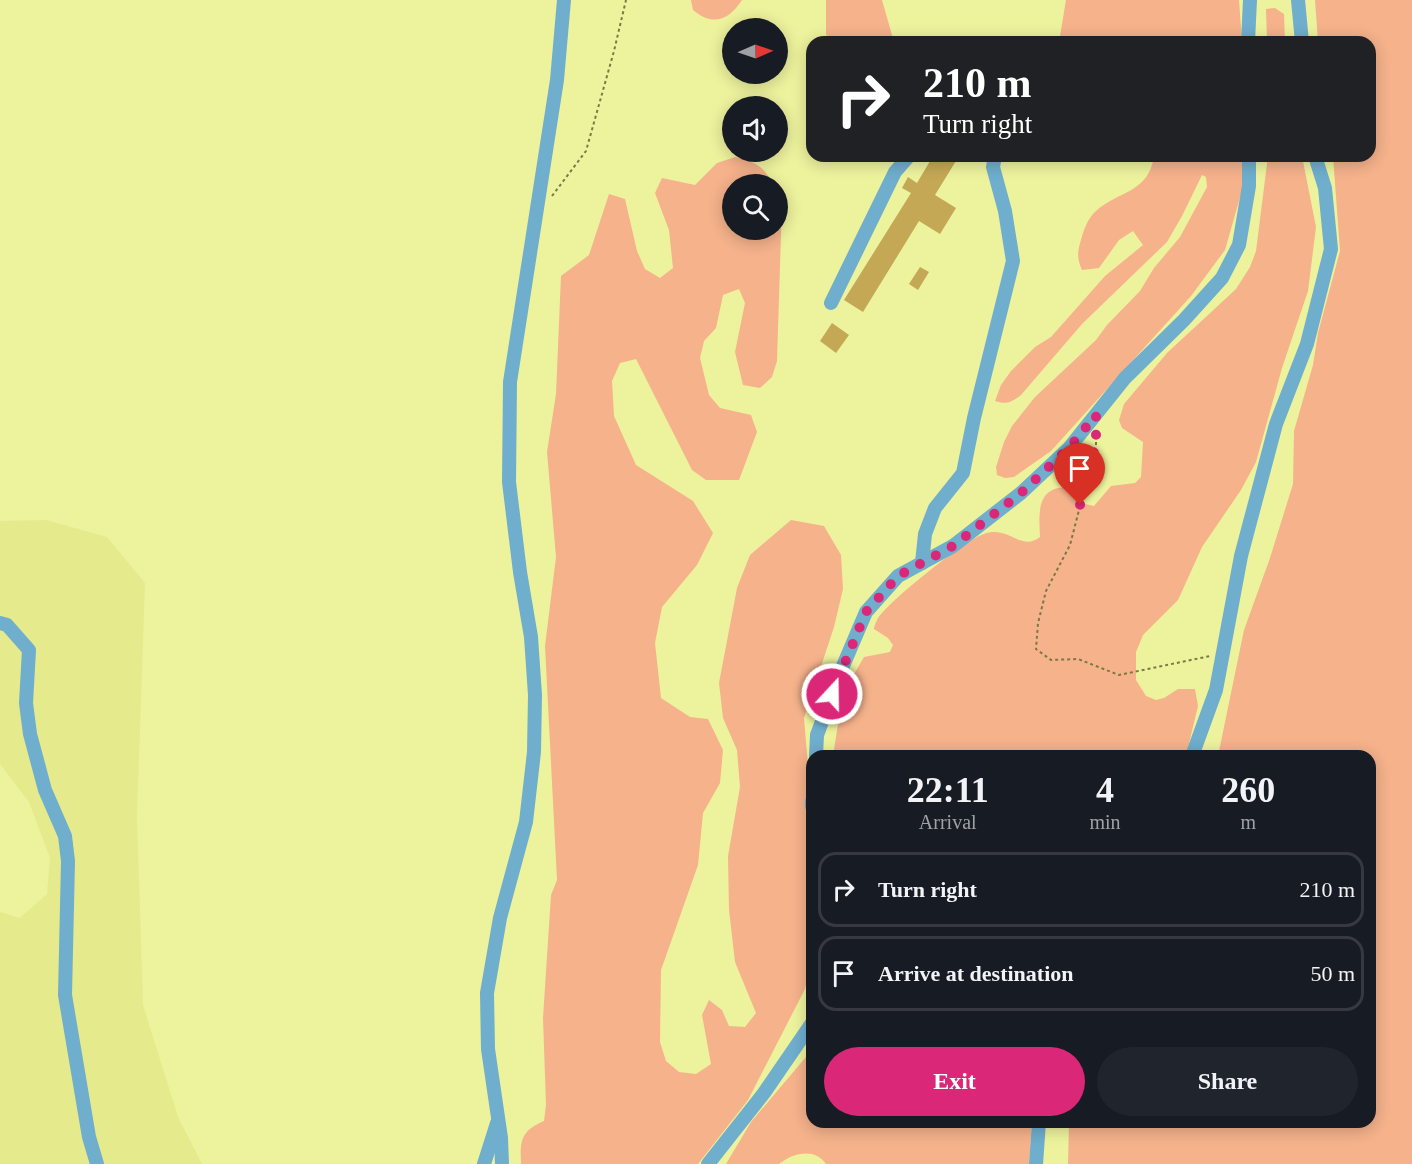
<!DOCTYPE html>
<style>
:root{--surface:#171b24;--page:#20242c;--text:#f1f3f6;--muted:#9ea1a6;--line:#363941;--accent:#db2777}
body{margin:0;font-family:"Times New Roman",serif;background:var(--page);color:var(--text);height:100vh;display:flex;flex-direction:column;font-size:22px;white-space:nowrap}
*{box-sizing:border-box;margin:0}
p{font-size:20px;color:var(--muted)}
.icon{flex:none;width:33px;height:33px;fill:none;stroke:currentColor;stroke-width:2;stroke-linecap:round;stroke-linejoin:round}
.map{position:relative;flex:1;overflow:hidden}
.sheet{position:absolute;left:806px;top:750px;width:570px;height:378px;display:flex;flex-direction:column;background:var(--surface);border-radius:18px;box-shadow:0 3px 15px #0003}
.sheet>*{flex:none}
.hud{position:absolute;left:806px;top:36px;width:570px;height:126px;border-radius:18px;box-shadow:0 3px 15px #0003;background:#202124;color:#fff;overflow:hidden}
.needle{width:39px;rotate:88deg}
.buttons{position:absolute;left:722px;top:18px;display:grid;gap:12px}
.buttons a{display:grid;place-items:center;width:66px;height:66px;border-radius:50%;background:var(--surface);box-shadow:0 3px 15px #0003;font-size:30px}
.pin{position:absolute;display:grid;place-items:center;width:51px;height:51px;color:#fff;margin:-62px -26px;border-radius:50% 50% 50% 0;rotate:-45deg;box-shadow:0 0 6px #0007}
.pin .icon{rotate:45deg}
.me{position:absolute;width:66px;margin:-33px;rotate:21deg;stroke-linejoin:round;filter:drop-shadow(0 0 4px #0008)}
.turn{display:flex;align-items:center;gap:21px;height:126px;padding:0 18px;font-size:27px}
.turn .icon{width:78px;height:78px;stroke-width:2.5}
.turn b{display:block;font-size:42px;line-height:51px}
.eta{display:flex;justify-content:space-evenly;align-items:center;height:102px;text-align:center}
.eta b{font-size:36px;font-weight:700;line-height:42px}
.primary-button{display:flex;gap:12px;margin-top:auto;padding:12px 18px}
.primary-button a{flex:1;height:69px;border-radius:36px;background:var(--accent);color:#fff;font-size:24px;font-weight:700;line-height:69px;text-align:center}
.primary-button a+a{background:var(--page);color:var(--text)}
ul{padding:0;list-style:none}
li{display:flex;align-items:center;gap:18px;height:75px;margin:0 12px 9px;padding:0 6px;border:3px solid var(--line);border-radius:18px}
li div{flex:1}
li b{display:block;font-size:22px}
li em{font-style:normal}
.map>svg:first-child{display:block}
.built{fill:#e5ea8d}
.green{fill:#f5b28b}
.building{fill:#c4a856}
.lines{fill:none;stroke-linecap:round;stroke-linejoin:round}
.path{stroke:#787a47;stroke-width:2;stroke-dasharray:3 3;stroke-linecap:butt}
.minor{stroke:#6faecd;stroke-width:14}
.route{stroke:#db2777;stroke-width:10;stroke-dasharray:0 18}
</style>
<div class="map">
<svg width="1412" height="1164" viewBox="0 0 1412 1164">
<rect width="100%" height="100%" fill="#edf29d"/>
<polygon class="built" points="46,520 107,537 145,583 137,817 143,1005 178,1117 202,1164 0,1164 0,912 20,918 47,894 50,858 29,802 0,764 0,521"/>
<g class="green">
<path d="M691,0h51c-13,20 -29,27 -49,10z"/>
<polygon points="826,0 882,0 894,42 829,42 826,34"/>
<polygon points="1066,0 1239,0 1242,42 1059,42"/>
<polygon points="1315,0 1412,0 1412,1164 1068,1164 1069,1122 1370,1122 1370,756 1218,756 1244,630 1270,558 1293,484 1294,431 1313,365 1318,333 1340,251 1333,156 1370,156 1370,42 1318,42"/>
<polygon points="1275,8 1284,14 1285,42 1267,42 1266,9"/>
<path d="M1154,156h90l-1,31 -18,63 -34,46 -140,155 -37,26 -9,1 -8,-3 -1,-8 8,-25 8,-16 23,-29 61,-57 11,-15 33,-34 14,-23 26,-31 27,-50 -1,-10 -4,-2 -20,41 -15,26 -85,82 -61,71c-9,7 -14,10 -26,6l6,-16 10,-14 24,-24 16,-10 54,-61 38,-31 -10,-14 -14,9 -20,28 -17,2c-5,-12 -5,-17 -1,-30 3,-11 7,-22 15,-29 23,-21 52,-17 58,-55z"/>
<path d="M1268,156h34l14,71 -8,64 -26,77 -26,94 -15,28 -39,57 -24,53 -35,35 -7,17v28l10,16 10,4 8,-2 14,-9h17l3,17 -12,50h-353l8,-51 5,-17 18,-31 26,-5 3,-7 -5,-7 -14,-9c0,-2 2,-7 3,-9 9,-17 88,-80 107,-86 24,-9 37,18 56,3 -1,-23 -4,-49 26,-50l19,17 9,2 17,-20 24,-3 6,-6 2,-35 -21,-14 -3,-8 5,-16 43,-51 69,-64 14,-22 6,-16z"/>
<path d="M735,157c20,5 28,8 38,27h-41v46h45v-37l5,10 -5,158 -5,16 -12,11 -17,-3 -8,-33 10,-49 -6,-14 -16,6 -7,33 -12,13 -4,17 9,37 11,13 31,7 6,17 -18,48h-33l-14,-10 -56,-111 -16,4 -8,18 2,35 22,49 57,36 20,32 -16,32 -35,42 -7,36 6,55 29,19 18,2 15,31 -3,33 -17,30 -5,52 -37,105 -1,72 6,19 13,11 17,2 15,-10 -9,-49 7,-15 13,10 7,16 16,1 11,-14 -21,-51 -6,-52 -1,-54 12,-69 -3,-37 -14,-32 -4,-35 18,-95 13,-33 41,-35 33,6 17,29 2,34 -9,38 -30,91 8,95 -1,152 -6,24 -57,111 -50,64h-177c-1,-24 0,-33 23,-43l2,-16 -3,-87 8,-123 6,-15 -12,-234 11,-89 -9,-105 9,-58 5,-118 28,-21 20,-61 16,5 12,52 8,18 15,9 13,-10 -4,-38 -14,-37 7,-15 33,7 22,-22z"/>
<path d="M811,1051l1,71h220l-3,42h-203c-11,-17 -34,-11 -47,0h-53l25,-42z"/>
</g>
<g class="building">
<polygon points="933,156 959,156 935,195 956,208 940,234 919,221 863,312 844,300 911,193 902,188 908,177 917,183"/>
<polygon points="920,267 929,272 918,290 909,284"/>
<polygon points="832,323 849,335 836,353 820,341"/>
</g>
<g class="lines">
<g class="path">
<polyline points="552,196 586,151 614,51 626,0"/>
<polyline points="1096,436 1096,444 1070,545 1046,591 1038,623 1036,649 1051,660 1078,659 1119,675 1210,656"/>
</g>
<g class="minor">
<polyline points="1298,0 1302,42"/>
<polyline points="1248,42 1250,0"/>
<polyline points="831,303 895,172 909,156"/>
<polyline points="922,563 925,534 935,508 963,473 974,418 1013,261 1005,211 993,167 995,156"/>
<polyline points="0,623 7,625 29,650 26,703 30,734 45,790 65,836 68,861 65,995 89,1137 97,1164"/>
<polyline points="816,756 817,735 840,673 866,612 898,576 953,546 1021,493 1069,448 1125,378 1184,320 1222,278 1239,245 1249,186 1249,156"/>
<polyline points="1192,756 1216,690 1241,556 1276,424 1307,344 1331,249 1325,188 1315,156"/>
<polyline points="812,801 812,806"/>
<polyline points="484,1164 497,1123"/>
<polyline points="502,1164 501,1138 488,1049 487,993 500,918 526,822 534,752 535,695 531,637 520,572 509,482 510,382 557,80 564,0"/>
<polyline points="708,1164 764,1093 812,1023"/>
<polyline points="1036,1164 1039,1122"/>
</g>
</g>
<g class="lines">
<polyline class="route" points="832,694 866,612 898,576 953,546 1021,493 1069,448 1096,415 1096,444 1080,505"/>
</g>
</svg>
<div class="buttons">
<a><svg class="needle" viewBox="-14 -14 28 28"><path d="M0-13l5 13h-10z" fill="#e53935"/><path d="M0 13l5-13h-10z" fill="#9ea1a6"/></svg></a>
<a><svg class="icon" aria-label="sound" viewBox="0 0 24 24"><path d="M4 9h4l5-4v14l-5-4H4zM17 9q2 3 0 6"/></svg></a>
<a><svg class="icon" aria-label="search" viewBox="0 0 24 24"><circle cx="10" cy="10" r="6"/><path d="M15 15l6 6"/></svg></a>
</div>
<div class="pin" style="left:1080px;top:505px;background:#d93025"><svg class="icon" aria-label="arrive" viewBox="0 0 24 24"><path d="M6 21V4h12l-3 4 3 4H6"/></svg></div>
<svg class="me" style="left:832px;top:694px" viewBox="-20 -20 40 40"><circle r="17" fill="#db2777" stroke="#fff" stroke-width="3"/><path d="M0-11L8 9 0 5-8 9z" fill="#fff"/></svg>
<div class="hud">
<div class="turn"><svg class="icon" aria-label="right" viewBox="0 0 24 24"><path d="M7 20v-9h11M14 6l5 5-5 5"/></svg><div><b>210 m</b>Turn right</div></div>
</div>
<section class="sheet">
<div class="eta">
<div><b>22:11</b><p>Arrival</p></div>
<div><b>4</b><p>min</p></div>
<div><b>260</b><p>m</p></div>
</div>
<ul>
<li><svg class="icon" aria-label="right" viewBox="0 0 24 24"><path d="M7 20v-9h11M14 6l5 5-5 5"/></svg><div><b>Turn right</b></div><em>210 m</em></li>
<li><svg class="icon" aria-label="arrive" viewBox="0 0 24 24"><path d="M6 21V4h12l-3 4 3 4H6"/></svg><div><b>Arrive at destination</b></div><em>50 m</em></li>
</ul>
<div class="primary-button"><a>Exit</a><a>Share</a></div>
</section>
</div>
